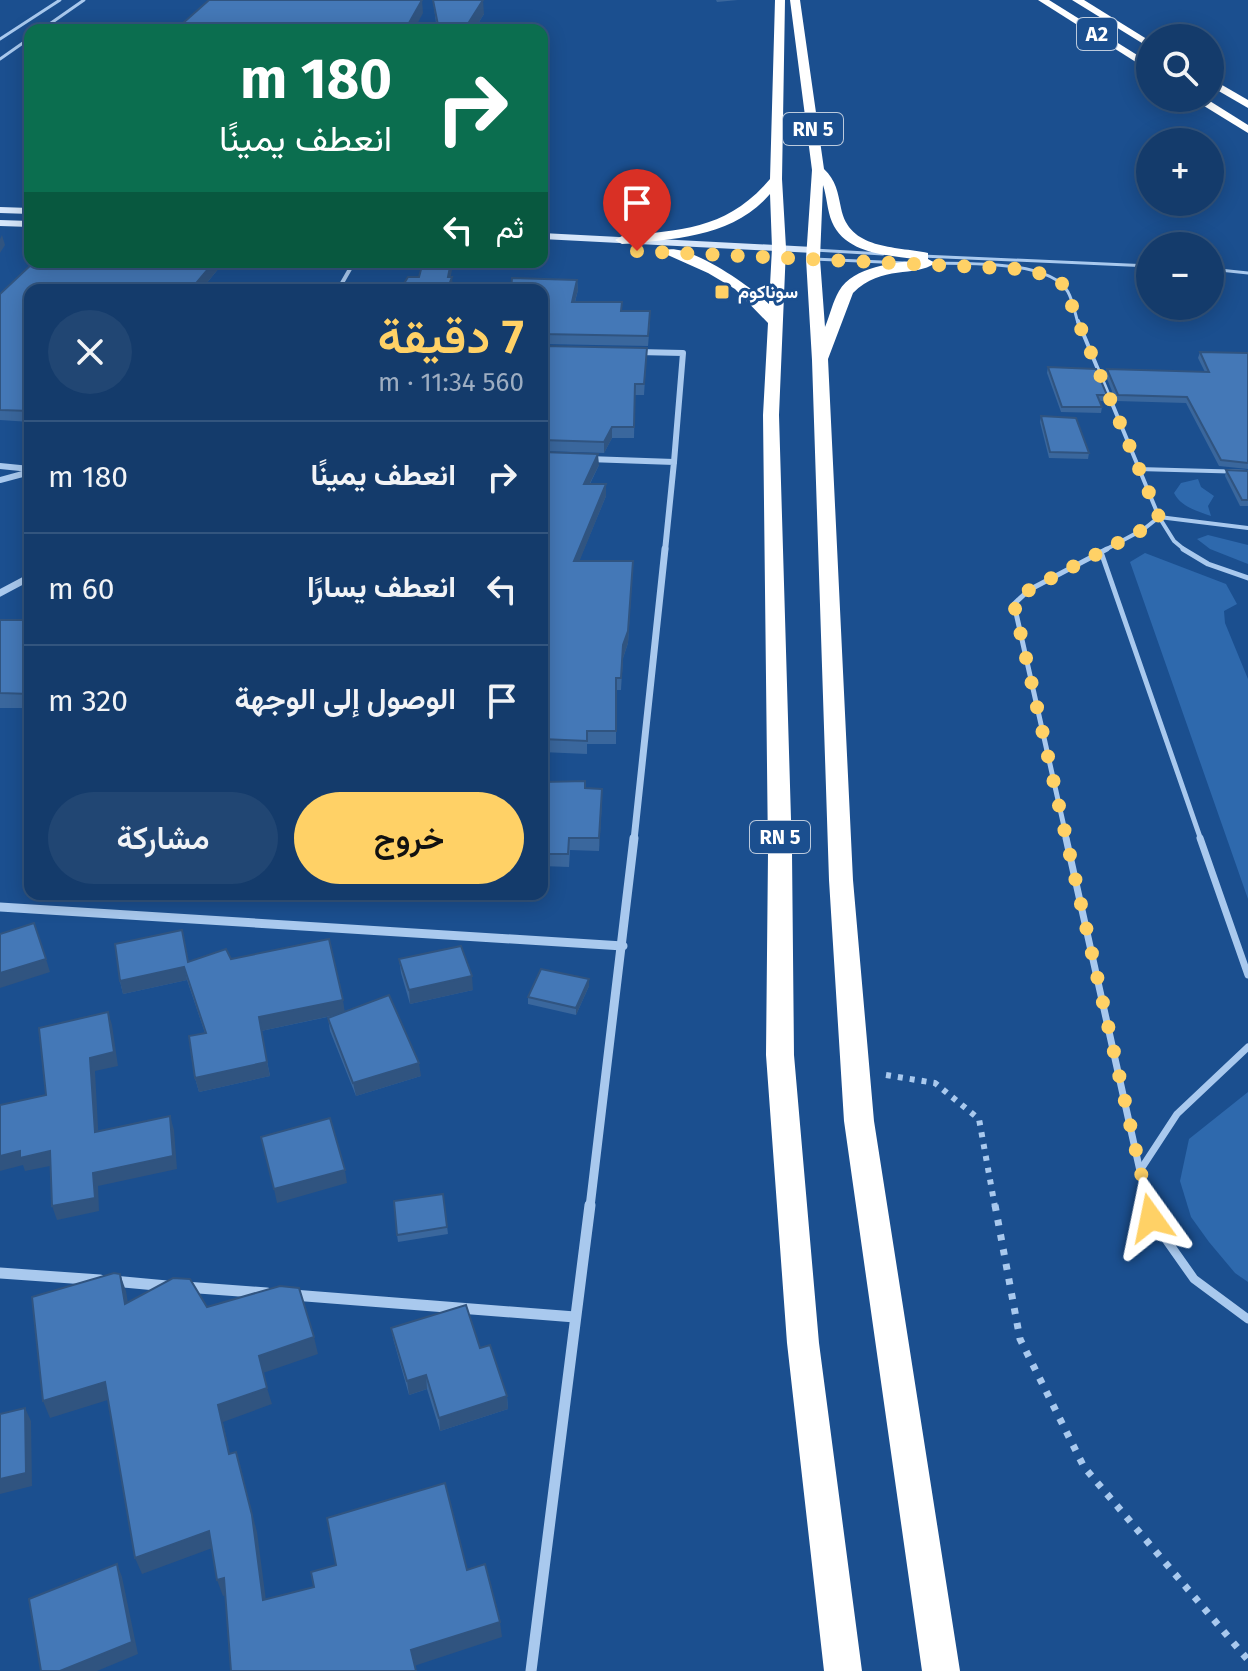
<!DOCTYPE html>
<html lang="ar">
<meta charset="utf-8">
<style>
:root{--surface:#143b6b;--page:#214673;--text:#f1f3f6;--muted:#9dadc1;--line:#33557e;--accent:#ffd166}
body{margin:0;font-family:"Fira Sans",Vazirmatn,sans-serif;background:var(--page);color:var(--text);direction:rtl;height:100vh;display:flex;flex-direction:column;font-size:30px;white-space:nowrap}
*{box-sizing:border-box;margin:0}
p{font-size:26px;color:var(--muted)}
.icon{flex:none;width:44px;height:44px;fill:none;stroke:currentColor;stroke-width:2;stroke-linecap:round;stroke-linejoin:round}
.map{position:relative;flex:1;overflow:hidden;direction:ltr}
.sheet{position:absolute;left:24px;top:284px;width:524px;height:616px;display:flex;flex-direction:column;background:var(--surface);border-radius:16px;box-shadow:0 4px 20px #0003,0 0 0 2px var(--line);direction:rtl}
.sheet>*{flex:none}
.banner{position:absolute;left:24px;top:24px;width:524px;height:244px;border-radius:16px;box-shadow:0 4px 20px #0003,0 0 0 2px var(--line);direction:rtl;background:#0b6e4f;color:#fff;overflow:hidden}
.buttons{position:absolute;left:1136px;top:24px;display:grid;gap:16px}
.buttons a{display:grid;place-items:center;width:88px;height:88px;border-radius:50%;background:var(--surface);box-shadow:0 4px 20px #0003,0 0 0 2px var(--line);font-size:40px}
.pin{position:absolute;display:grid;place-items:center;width:68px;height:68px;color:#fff;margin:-82px -34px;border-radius:50% 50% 50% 0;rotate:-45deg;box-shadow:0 0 8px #0007}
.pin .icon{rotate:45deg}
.me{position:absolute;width:88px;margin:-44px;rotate:348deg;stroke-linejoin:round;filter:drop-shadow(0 0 6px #0008)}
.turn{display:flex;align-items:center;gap:28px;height:168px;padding:0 24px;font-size:36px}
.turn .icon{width:104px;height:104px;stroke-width:2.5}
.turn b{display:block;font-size:56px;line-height:68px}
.then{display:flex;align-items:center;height:76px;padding:0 24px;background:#0003;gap:16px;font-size:30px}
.round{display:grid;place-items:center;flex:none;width:84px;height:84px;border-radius:42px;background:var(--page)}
.head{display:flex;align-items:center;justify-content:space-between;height:136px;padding:0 24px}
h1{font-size:48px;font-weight:600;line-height:60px;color:var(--accent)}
.cta{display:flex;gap:16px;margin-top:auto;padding:16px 24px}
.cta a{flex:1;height:92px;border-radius:48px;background:var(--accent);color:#111;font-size:32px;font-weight:600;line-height:92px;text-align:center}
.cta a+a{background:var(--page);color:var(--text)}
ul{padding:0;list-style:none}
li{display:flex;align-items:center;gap:24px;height:112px;padding:0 24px;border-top:2px solid var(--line)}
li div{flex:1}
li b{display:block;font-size:30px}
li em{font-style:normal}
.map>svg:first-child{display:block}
.green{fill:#2e69ad}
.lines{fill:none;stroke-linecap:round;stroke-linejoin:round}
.path-far1{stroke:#a9c9ee;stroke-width:6;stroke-dasharray:5 7;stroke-linecap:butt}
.path{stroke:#a9c9ee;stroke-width:7;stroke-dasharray:6 9;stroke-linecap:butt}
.lane-far4{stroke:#a9c9ee;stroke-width:3}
.lane-far3{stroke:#a9c9ee;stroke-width:4}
.lane-far2{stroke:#a9c9ee;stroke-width:5}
.lane-far1{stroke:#a9c9ee;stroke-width:7}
.lane{stroke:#a9c9ee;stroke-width:9}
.street-far5{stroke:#a9c9ee;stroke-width:3}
.street-far4{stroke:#a9c9ee;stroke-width:4}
.street-far3{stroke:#a9c9ee;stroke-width:6}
.street-far2{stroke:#a9c9ee;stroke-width:7}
.street-far1{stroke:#a9c9ee;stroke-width:9}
.street{stroke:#a9c9ee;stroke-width:11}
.secondary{fill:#d6e6fa;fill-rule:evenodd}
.highway{fill:#fff;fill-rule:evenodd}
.wall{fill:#3a679d}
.shaded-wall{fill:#305480}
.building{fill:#4478b7;stroke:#305480;stroke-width:2}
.route{stroke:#ffd166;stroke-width:14;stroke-dasharray:0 25.2}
.poi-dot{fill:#ffd166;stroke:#1b4f8f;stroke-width:3}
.labels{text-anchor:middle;stroke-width:6;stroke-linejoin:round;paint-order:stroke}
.far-poi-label{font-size:18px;font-weight:bold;fill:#fff;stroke:#1b4f8f;text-anchor:start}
.shield{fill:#1b4f8f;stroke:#bbcadd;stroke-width:2}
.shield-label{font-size:20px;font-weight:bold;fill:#fff}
</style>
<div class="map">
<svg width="1248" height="1671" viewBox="0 0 1248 1671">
<rect width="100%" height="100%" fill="#1b4f8f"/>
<g class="green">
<path d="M1198,479l3,8 13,9 -6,10 3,10c-14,-5 -30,-9 -37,-23l7,-10z"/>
<polygon points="1208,535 1248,545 1248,564 1210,549 1197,539"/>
<polygon points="1145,553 1226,584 1237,604 1224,611 1225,623 1248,679 1248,899 1130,562"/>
<polygon points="1248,1092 1248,1282 1235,1273 1209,1242 1191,1217 1180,1181 1189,1139"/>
</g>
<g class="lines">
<polyline class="path-far1" points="886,1075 935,1083 979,1119 995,1207"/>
<polyline class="path" points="995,1205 1020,1339 1084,1467 1248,1660"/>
<g class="lane-far4">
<polyline points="814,250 883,254"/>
<polyline points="922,256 1150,266"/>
<polyline points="813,259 905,263"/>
<path d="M928,263c33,1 122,-4 140,29 5,9 7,21 10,31"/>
<polyline points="1210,269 1248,273"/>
</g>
<g class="lane-far3">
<polyline points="1078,321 1159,517 1144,529 1103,551"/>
<polyline points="1138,469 1248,472"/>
<polyline points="1186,551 1174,541 1159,517 1248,528"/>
</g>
<g class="lane-far2">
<polyline points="1183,549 1208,564 1248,578"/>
<polyline points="1101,552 1201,840"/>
<polyline points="1067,840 1014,604 1029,590 1107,549"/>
</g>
<g class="lane-far1">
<polyline points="1066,838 1148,1207"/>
<polyline points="1200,838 1248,975"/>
<polyline points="1141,1169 1177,1114 1248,1047"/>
</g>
<polyline class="lane" points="1148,1205 1151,1218 1194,1279 1248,1319"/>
<g class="street-far5">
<polyline points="41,30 84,0"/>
<polyline points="0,39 60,0"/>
<polyline points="0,59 30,38"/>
</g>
<polyline class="street-far4" points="338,290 354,262"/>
<g class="street-far3">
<polyline points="638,352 683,353 674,462"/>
<polyline points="588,459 674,462 665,551"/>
<polyline points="0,466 30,469"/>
<polyline points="0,480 30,472"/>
</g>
<g class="street-far2">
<polyline points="0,593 30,577"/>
<polyline points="634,840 665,549"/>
</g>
<g class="street-far1">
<polyline points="0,907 623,946"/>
<polyline points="590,1207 634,838"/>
</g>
<g class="street">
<polyline points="0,1273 100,1280"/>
<polyline points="113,1281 167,1286"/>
<polyline points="185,1287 267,1293"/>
<polyline points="293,1295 575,1317"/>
<polyline points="531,1671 590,1205"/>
</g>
<g class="secondary">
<polygon points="0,207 30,208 30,214 0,213"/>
<polygon points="0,220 30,221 30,227 0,226"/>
<polygon points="542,233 813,247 818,250 813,253 542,239"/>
</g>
<g class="highway">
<path d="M775,0h10l-3,179 4,69 -7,167 13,438 2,202 25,288 43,328h-38l-37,-328 -21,-288 2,-202 -5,-438 5,-92 -33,-34 -27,-16 -47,-21c21,-15 92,36 108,52l3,-56 -2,-54c-37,43 -95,45 -148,50l-7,-4 7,-4c61,-6 106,-7 148,-57z"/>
<path d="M790,0h10l24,169c12,11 14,24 17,39 8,42 54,38 87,45v6l7,4c-20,15 -53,1 -82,30l-25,66 25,521 21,241 86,550h-38l-78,-550 -15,-241 -17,-520 -6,-101 6,-89zM823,185c4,12 4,25 9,37 14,33 58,33 88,38 -26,3 -66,6 -81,31 -6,10 -9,24 -14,36l-5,-68z"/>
<polygon points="1038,0 1049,0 1150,63 1150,71"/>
<polygon points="1072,0 1084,0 1150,41 1150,48"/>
<polygon points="1210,78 1248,100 1248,108 1210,86"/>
<polygon points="1191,98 1205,98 1248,125 1248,133"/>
</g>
</g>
<g class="wall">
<polygon points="433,0 484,14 474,30 437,30"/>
<polygon points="716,0 738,0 717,2"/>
<polygon points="34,262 224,262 201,290 30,290 30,422 0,420 0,294"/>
<polygon points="577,280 578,290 575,302 621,311 650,322 648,346 542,344 542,290"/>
<polygon points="542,346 647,348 644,395 635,395 634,438 612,438 604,453 542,451"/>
<polygon points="1200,352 1248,353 1248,469 1219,466 1186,403 1116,401 1105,374 1107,369 1205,372 1198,358"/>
<polygon points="1048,367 1107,395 1106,401 1099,401 1102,407 1101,413 1061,412 1047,373"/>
<polygon points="1041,416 1089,453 1088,459 1049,458 1040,422"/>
<polygon points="542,452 599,465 590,484 606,484 606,496 579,561 633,561 628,643 623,658 621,690 616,690 616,744 587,744 587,754 542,752"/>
<polygon points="1226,470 1248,471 1248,506 1240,506 1225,476"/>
<rect x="0" y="620" width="30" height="88"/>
<polygon points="542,782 585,788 602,801 599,851 570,850 569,867 542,866"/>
<polygon points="185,943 188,962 231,959 345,1012 421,1076 356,1096 330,1031 328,1018 337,1015 261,1031 270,1076 199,1092 195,1078 205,1033 187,980 123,994 120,981"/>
<polygon points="399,959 473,990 410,1004 401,973"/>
<polygon points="589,979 589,986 576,1015 528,1004 528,997"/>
<polygon points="443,1194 448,1234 398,1242 397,1235"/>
<polygon points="391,1328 480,1348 507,1396 508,1409 440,1431 427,1389 409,1395 394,1342"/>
</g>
<g class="shaded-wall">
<polygon points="422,0 423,13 414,30 405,30"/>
<polygon points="483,0 484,14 474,30 464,30"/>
<polygon points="2,235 5,245 0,253 0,239"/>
<polygon points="214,262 224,262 201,290 193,290 193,287"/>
<polygon points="451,262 452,262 453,264 449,287 448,277"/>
<polygon points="452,277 453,287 452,290 447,290"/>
<polygon points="577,280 578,290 572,312 572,302"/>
<polygon points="612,427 612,438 604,453 604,442"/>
<polygon points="598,454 599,465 584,495 584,484"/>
<polygon points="606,484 606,496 575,572 574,561"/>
<polygon points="633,561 628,643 623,658 621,690 623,645"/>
<polygon points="602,789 602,801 599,851 599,838"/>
<polygon points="46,959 50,972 0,988 0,973"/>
<polygon points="184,967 187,980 123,994 120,981"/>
<polygon points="472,976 473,990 410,1004 409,990"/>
<polygon points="589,979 589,986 576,1015 576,1008"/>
<polygon points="343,1000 345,1013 261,1031 270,1076 199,1092 195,1078 259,1017"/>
<polygon points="108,1012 112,1025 118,1066 95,1071 99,1145 95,1132 90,1058"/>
<polygon points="419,1063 421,1076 356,1096 353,1083"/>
<polygon points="170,1116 174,1130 177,1169 98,1186 99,1211 57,1220 52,1206 93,1173"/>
<polygon points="20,1151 50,1151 55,1165 25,1171 23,1165 0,1171 0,1156"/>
<polygon points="345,1170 347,1183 277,1203 274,1189"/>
<polygon points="120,1274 126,1291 131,1321 125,1304"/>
<polygon points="314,1337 318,1354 263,1373 259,1356"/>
<polygon points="426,1375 427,1389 409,1395 407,1381"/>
<polygon points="105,1382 111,1399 50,1418 43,1401"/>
<polygon points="267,1388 272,1404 223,1422 234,1471 218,1405"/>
<polygon points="507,1396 508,1409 440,1431 439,1418"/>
<polygon points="25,1408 31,1421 32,1486 0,1494 0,1479"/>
<polygon points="236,1452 257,1532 268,1616 263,1600"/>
<polygon points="209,1531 215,1547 142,1574 135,1558"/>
<polygon points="117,1564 122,1577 138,1654 97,1671 60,1671"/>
<polygon points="224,1578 229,1594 223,1596 217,1580"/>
<polygon points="500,1622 502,1637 414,1666 411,1650"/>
</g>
<g class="building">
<polygon points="209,0 422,0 405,30 164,30 170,24 182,24"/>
<polygon points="433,0 483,0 464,30 439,30"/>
<polygon points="34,262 214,262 193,287 168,287 168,290 30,290 30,411 0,410 0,294"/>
<polygon points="423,262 451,262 448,277 452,277 447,290 400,290 408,277 419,277"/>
<polygon points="512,278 577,280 572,302 622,302 621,311 650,311 648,336 542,334 542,290 511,290"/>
<polygon points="542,346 647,348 644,384 635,384 634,427 612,427 604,442 542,440"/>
<polygon points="1200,352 1248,353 1248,463 1221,460 1187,397 1118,395 1107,369 1209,372"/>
<polygon points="1048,367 1096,369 1107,395 1097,395 1102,407 1062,407"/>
<polygon points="1041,416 1076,418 1089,453 1050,452"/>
<polygon points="542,452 598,454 584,484 606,484 574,561 633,561 628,631 623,645 621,678 616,678 616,731 587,731 587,741 542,739"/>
<polygon points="1226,470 1248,471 1248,500 1242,500"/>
<polygon points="0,620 30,620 30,694 0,693"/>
<polygon points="585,781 585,788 602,789 599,838 569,838 568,854 542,854 542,782"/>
<polygon points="34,923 46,959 0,973 0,934"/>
<polygon points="182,930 188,962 226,949 231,959 329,939 343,1000 259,1017 267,1062 195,1078 189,1036 206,1033 184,967 120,981 115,944"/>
<polygon points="461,946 472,976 409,990 399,959"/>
<polygon points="541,969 589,979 576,1008 528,997"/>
<polygon points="389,995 419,1063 353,1083 328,1018"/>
<polygon points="108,1012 114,1052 90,1058 95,1132 170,1116 173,1156 93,1173 95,1198 52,1206 50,1151 20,1158 20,1151 0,1156 0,1105 46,1095 39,1028"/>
<polygon points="330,1118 345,1170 274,1189 261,1137"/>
<polygon points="443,1194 447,1227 397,1235 394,1201"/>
<polygon points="114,1273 120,1274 125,1304 173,1278 190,1279 207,1307 280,1286 299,1288 314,1337 259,1356 267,1388 218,1405 229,1454 236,1452 252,1515 263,1600 314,1587 311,1572 336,1565 327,1518 445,1483 467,1570 485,1564 500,1622 411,1650 416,1671 231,1671 224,1578 217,1580 209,1531 135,1558 105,1382 43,1401 32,1297"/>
<polygon points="466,1305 480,1348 490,1345 507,1396 439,1418 426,1375 407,1381 391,1328"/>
<polygon points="25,1408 26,1473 0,1479 0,1414"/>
<polygon points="117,1564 132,1642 60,1671 41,1671 29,1599"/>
</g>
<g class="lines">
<path class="route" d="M637,251l384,18c23,5 52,10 51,38l87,210 -15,12 -115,61 -15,14 137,614"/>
</g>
<rect class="poi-dot" x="714" y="284" width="16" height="16" rx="4"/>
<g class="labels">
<g class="far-poi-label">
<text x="738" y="298">سوناكوم</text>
</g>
<g class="shield">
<rect x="1077" y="18" width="40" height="32" rx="6"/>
<rect x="783" y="113" width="60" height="32" rx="6"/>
<rect x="750" y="821" width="60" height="32" rx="6"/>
</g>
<g class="shield-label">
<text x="1097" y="41">A2</text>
<text x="813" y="136">RN 5</text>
<text x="780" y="844">RN 5</text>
</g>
</g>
</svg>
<div class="buttons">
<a><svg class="icon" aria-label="search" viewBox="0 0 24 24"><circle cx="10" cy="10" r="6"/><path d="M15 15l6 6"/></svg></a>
<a>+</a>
<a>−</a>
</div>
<div class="pin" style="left:637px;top:251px;background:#d93025"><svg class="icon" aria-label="arrive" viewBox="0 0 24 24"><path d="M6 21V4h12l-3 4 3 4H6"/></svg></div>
<svg class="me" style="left:1151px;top:1218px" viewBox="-20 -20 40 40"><path d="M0-17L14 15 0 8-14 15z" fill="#ffd166" stroke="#fff" stroke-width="4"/></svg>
<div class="banner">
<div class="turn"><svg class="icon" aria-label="right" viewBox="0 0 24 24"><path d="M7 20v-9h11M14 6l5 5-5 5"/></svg><div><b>180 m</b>انعطف يمينًا</div></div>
<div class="then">ثم<svg class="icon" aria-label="left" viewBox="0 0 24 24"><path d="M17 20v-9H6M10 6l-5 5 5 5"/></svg></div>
</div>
<section class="sheet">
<div class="head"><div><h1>7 دقيقة</h1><p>560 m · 11:34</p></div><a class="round"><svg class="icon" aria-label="close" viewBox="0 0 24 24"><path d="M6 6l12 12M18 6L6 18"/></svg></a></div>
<ul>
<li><svg class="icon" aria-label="right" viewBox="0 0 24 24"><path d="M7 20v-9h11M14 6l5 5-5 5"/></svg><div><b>انعطف يمينًا</b></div><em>180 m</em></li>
<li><svg class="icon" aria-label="left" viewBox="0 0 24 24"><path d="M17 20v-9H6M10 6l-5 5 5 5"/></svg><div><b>انعطف يسارًا</b></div><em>60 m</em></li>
<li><svg class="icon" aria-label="arrive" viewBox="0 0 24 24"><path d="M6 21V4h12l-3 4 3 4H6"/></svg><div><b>الوصول إلى الوجهة</b></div><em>320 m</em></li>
</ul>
<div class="cta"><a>خروج</a><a>مشاركة</a></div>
</section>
</div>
